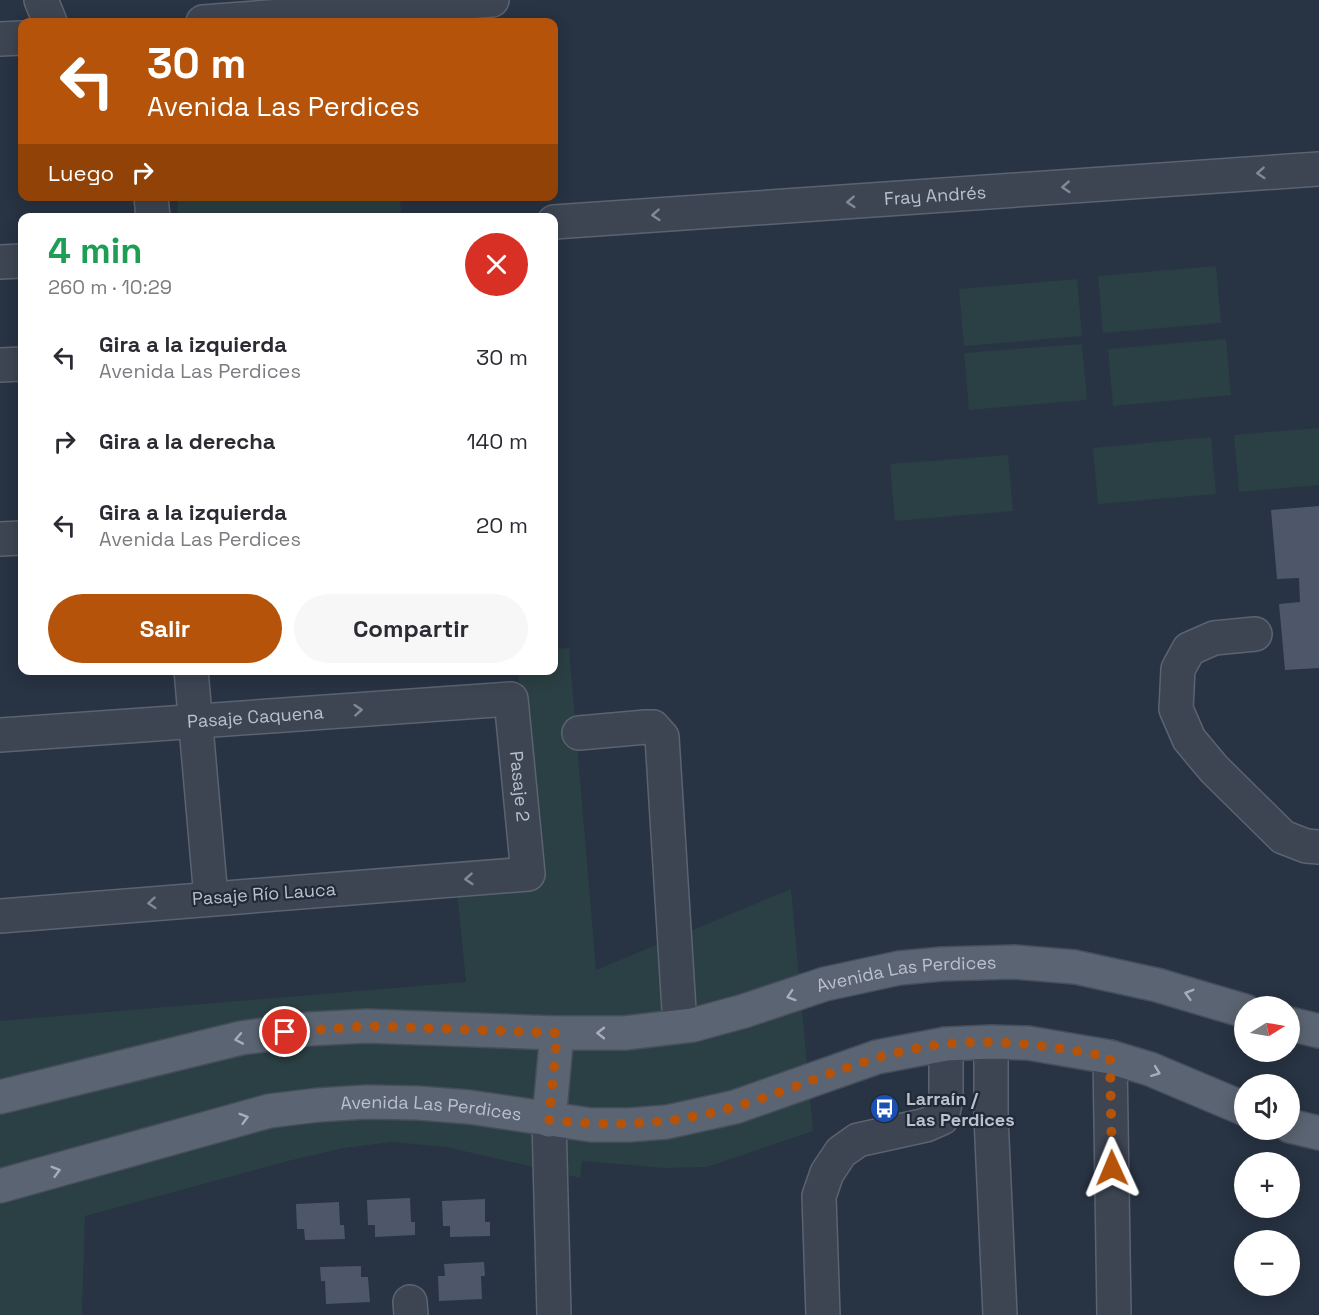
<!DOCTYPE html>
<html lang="es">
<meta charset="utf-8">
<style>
:root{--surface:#fff;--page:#f7f7f7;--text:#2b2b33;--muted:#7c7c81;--accent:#b45309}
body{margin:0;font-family:"Space Grotesk",sans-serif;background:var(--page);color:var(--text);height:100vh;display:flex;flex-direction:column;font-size:22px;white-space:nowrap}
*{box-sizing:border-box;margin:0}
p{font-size:20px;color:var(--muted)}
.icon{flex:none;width:33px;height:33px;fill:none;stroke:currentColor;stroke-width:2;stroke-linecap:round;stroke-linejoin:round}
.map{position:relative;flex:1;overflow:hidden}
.drawer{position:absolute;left:18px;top:213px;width:540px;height:462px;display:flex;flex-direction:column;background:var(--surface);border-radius:12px;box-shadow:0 3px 15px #0003}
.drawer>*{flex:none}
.hud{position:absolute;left:18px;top:18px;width:540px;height:183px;border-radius:12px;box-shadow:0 3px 15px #0003;background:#b45309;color:#fff;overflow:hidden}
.needle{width:39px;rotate:79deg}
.buttons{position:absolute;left:1234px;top:996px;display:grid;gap:12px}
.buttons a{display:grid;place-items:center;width:66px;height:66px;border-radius:50%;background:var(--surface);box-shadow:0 3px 15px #0003;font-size:30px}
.pin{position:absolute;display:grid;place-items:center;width:51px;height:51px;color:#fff;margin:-26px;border:3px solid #fff;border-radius:50%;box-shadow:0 2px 6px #0007}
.me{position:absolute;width:66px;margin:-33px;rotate:359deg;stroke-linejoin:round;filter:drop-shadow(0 0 4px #0008)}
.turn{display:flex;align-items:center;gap:21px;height:126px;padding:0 30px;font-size:27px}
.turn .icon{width:78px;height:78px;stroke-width:2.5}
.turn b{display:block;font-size:42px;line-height:51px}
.then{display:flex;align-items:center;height:57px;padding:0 30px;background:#0003;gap:12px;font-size:22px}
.round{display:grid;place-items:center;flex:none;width:63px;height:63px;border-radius:32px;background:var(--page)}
.summary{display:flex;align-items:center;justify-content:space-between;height:102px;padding:0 30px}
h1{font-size:36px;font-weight:600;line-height:45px;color:#1e9e55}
.primary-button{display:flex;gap:12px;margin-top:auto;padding:12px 30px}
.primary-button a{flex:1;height:69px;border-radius:36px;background:var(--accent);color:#fff;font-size:24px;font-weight:600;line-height:69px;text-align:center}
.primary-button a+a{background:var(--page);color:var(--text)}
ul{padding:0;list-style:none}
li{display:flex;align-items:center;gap:18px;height:84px;padding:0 30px}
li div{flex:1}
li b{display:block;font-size:22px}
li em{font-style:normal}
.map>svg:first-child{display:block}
.green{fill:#2b4044}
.building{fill:#4d5769}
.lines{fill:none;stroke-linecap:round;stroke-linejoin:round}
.minor-casing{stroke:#5b6370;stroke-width:36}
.major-casing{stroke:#464e5c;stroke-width:36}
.minor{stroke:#3d4553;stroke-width:33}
.major{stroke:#5b6472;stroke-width:33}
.oneway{stroke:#828996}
.oneway2{stroke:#a7aeba}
.route{stroke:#b45309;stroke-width:10;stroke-dasharray:0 18}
.labels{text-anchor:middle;stroke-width:4.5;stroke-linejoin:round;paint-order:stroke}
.street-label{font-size:18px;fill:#bac0cc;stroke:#212a38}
.poi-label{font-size:18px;font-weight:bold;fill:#bac0cc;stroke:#212a38;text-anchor:start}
</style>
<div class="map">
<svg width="1319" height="1315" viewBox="0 0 1319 1315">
<rect width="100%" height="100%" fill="#283343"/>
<g class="green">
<polygon points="177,197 400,197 401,213 333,218 178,217"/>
<polygon points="1216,266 1221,323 1103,333 1098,276"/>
<polygon points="1077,279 1082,336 964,346 959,289"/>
<polygon points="1226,339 1231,395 1113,406 1108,349"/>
<polygon points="1082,344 1087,400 969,410 964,353"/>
<polygon points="1319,428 1319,485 1239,492 1234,435"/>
<polygon points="1211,437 1216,494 1098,504 1093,448"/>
<polygon points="1008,455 1013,511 895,521 890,464"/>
<polygon points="569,648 596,970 791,889 813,1131 707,1167 664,1168 582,1161 580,1178 446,1147 392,1142 344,1148 288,1161 85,1216 82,1315 0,1315 0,1021 466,982 457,891 539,882 518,671 554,670 554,649"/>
</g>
<g class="building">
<polygon points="1319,506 1319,668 1285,670 1279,604 1300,602 1299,578 1277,579 1271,510"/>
<polygon points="410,1198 411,1222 415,1222 415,1235 375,1237 375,1225 368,1225 367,1200"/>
<polygon points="485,1199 485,1222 490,1222 490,1236 450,1237 450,1226 443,1226 442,1201"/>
<polygon points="339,1202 340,1225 344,1225 345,1239 305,1240 304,1229 297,1229 296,1204"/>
<polygon points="484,1262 485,1276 481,1276 482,1299 439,1301 438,1276 445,1276 444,1264"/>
<polygon points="361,1266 361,1277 368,1277 370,1302 326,1304 325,1281 321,1281 320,1267"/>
</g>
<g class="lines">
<defs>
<g id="minor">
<polyline points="41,0 50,22"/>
<polyline points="203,22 492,0"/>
<polyline points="0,39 22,38"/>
<polyline points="151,196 153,218"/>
<path id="s1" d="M554,222l765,-53"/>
<polyline points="0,262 22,261"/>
<polyline points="0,365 22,364"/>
<polyline points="0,539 22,538"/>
<polyline points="1255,634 1214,638 1189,649 1178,669 1176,709 1189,739 1214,769 1283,837 1306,846 1319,847"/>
<polyline points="191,670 211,898"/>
<polyline points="579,733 646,727 653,727 662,737 680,1026"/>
<path id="s2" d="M0,735l511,-36 17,175 -528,42"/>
<polyline points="991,1042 991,1117 1000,1315"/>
<polyline points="1110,1057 1114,1315"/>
<polyline points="549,1120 554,1315"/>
<polyline points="410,1302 411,1315"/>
<polyline points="823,1315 819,1196 827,1173 841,1152 858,1140 926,1125 942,1118 946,1098 946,1044"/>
</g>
<g id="major">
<polyline points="1290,1024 1319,1031"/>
<path id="s3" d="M0,1097l241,-59 67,-9 59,-3 190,7h68l68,-8 51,-14 81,-27 74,-16 43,-4 72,-2 61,5 82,18 88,26"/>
<polyline points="549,1120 557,1033"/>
<polyline points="1290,1126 1319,1133"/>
<path id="s4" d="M0,1186l269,-75 49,-6 48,-3 52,1 51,4 122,18h38l38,-3 68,-15 142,-50 69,-13 45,-2 37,1 82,14 40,12 95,40"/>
</g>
</defs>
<use href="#minor" class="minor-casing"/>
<use href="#major" class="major-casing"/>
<use href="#minor" class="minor"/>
<use href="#major" class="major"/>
</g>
<defs><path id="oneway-chevron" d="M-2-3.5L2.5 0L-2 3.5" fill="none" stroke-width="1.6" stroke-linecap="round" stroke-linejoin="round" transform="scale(1.5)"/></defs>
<g class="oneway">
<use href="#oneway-chevron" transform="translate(1261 173) rotate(176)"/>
<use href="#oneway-chevron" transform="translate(1066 187) rotate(176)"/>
<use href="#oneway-chevron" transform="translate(851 202) rotate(176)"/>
<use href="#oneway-chevron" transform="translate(656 215) rotate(176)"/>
<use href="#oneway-chevron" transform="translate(358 710) rotate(-4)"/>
<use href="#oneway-chevron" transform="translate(469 879) rotate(176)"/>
<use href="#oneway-chevron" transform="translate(152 903) rotate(175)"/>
</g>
<g class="oneway2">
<use href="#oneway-chevron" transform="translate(1189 994) rotate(-164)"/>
<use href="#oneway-chevron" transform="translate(791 996) rotate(162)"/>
<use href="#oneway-chevron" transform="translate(601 1033) rotate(-180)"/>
<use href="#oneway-chevron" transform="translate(239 1039) rotate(169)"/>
<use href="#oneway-chevron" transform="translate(1156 1072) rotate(21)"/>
<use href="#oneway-chevron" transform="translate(244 1118) rotate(-16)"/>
<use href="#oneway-chevron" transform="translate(56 1171) rotate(-16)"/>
</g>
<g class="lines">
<path class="route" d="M285,1032l83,-6 189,7 -8,87c63,7 124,5 185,-13 72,-21 138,-56 213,-63 55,-6 109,3 163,13l2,111"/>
</g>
<defs>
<symbol id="bus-disc" viewBox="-11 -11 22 22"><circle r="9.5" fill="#1a4fb4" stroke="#212a38"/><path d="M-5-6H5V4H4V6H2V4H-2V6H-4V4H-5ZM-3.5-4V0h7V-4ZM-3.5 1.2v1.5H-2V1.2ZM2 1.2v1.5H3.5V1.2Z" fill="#fff"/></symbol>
</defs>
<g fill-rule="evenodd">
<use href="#bus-disc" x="868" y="1092" width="33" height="33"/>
</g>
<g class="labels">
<g class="street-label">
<text dy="6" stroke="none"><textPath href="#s1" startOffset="382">Fray Andrés</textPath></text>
<text dy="6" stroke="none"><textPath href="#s2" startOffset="256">Pasaje Caquena</textPath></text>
<text dy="6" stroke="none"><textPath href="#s2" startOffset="600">Pasaje 2</textPath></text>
<text transform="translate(264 894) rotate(-4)" y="6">Pasaje Río Lauca</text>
<text dy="6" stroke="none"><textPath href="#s3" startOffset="922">Avenida Las Perdices</textPath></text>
<text dy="6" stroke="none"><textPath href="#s4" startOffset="442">Avenida Las Perdices</textPath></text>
</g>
<g class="poi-label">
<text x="906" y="1105">Larraín /<tspan x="906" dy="21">Las Perdices</tspan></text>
</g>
</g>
</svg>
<div class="buttons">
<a><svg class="needle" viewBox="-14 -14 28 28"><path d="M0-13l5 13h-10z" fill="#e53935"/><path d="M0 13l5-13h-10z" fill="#7c7c81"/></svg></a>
<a><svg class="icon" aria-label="sound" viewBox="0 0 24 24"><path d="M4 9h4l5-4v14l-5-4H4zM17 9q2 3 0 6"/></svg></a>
<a>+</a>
<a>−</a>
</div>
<div class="pin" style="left:285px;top:1032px;background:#d93025"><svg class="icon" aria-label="arrive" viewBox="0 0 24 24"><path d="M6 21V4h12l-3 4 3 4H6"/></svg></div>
<svg class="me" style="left:1112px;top:1168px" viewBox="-20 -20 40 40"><path d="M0-17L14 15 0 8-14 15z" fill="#b45309" stroke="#fff" stroke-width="4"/></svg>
<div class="hud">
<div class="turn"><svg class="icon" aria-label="left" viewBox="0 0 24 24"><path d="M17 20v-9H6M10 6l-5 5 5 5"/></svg><div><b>30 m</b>Avenida Las Perdices</div></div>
<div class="then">Luego<svg class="icon" aria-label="right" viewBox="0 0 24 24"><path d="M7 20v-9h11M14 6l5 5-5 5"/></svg></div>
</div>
<section class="drawer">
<div class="summary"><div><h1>4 min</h1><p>260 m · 10:29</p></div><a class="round" style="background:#d93025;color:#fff"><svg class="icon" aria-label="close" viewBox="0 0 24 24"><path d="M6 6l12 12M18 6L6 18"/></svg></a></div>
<ul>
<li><svg class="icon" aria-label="left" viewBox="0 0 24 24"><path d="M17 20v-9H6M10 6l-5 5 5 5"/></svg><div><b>Gira a la izquierda</b><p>Avenida Las Perdices</p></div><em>30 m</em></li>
<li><svg class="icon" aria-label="right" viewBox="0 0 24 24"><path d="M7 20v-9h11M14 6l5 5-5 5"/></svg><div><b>Gira a la derecha</b></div><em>140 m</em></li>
<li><svg class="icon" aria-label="left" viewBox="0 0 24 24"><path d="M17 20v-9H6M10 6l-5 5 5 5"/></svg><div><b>Gira a la izquierda</b><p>Avenida Las Perdices</p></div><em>20 m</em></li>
</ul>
<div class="primary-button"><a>Salir</a><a>Compartir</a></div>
</section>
</div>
